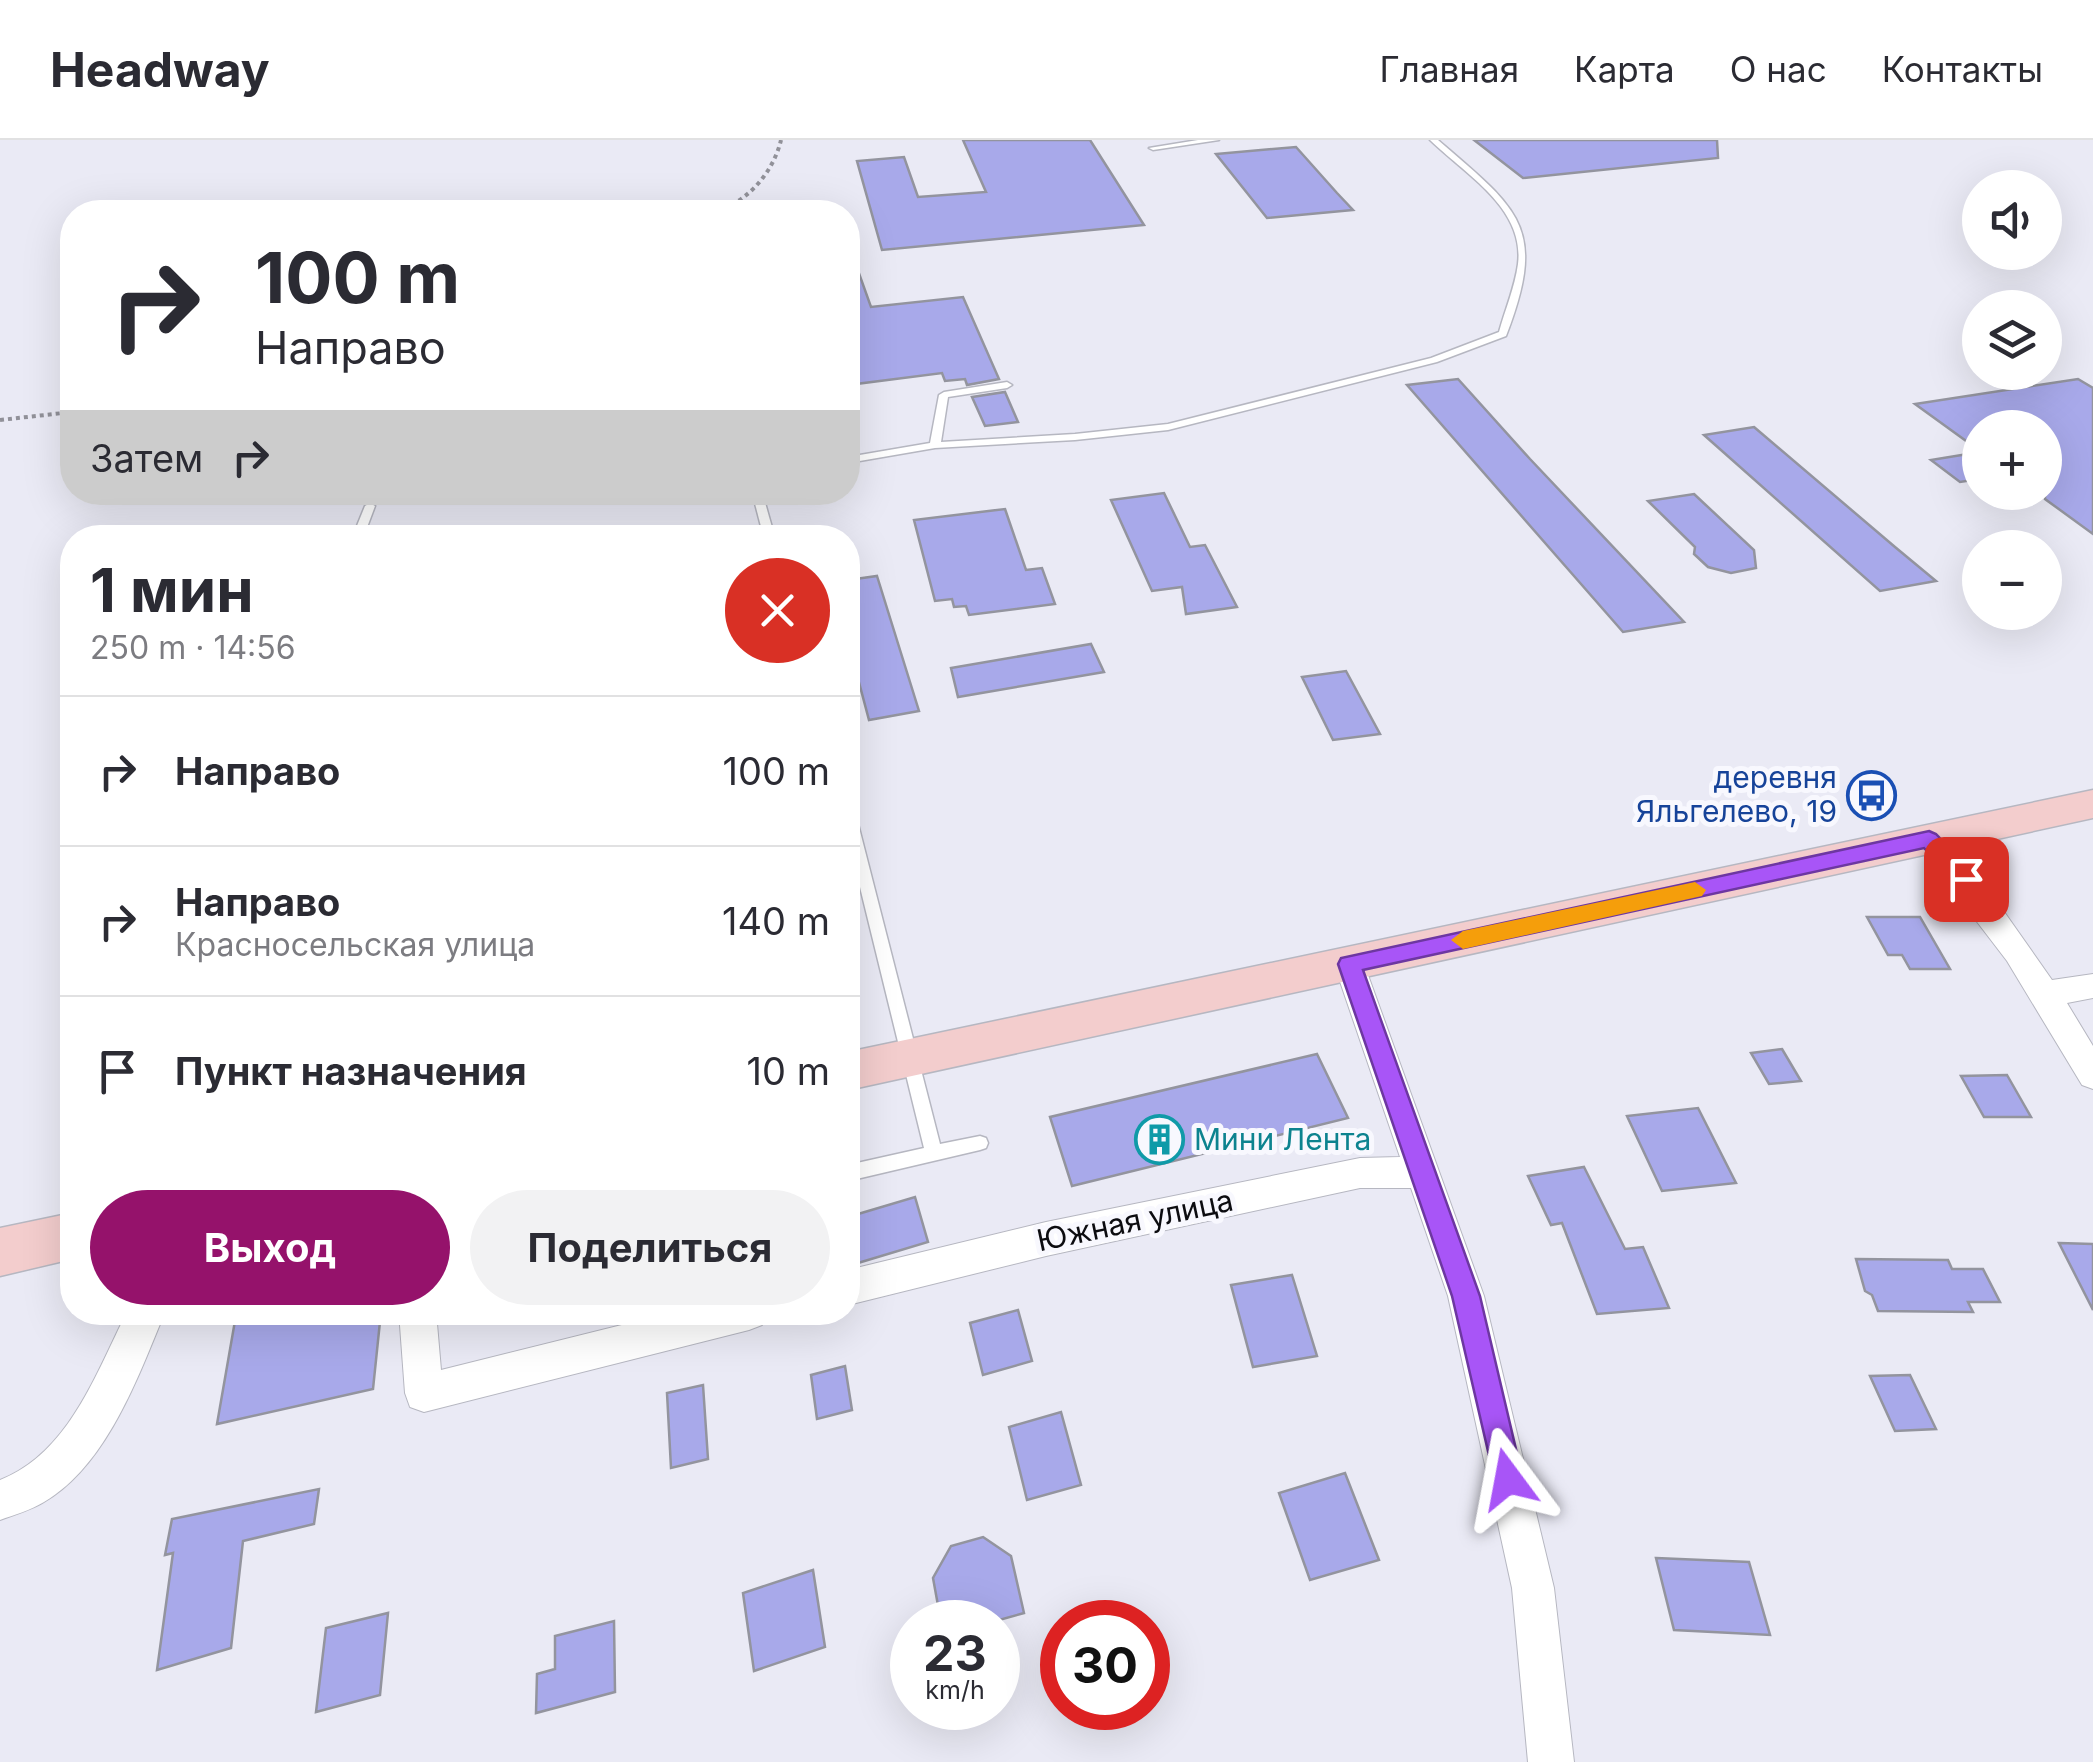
<!DOCTYPE html>
<html lang="ru">
<meta charset="utf-8">
<style>
:root{--surface:#fff;--page:#f2f2f3;--text:#2b2b33;--muted:#7c7c81;--line:#e1e1e2;--accent:#95126b}
body{margin:0;font-family:Inter,sans-serif;background:var(--page);color:var(--text);height:100vh;display:flex;flex-direction:column;font-size:38px;white-space:nowrap}
*{box-sizing:border-box;margin:0}
p{font-size:32px;color:var(--muted)}
.icon{flex:none;width:55px;height:55px;fill:none;stroke:currentColor;stroke-width:2;stroke-linecap:round;stroke-linejoin:round}
.map{position:relative;flex:1;overflow:hidden}
.side{position:absolute;left:60px;top:385px;width:800px;height:800px;display:flex;flex-direction:column;background:var(--surface);border-radius:40px;box-shadow:0 10px 40px #0002}
.side>*{flex:none}
.top-card{position:absolute;left:60px;top:60px;width:800px;height:305px;border-radius:40px;box-shadow:0 10px 40px #0002;background:#fff;color:var(--text);overflow:hidden}
.controls{position:absolute;left:1962px;top:30px;display:grid;gap:20px}
.controls a{display:grid;place-items:center;width:100px;height:100px;border-radius:50%;background:var(--surface);box-shadow:0 10px 40px #0002;font-size:50px}
.speed{position:absolute;left:890px;top:1460px;display:flex;gap:20px;font-size:50px;font-weight:700;text-align:center}
.speed>*{display:grid;place-content:center;width:130px;height:130px;border-radius:50%;background:var(--surface);box-shadow:0 10px 40px #0002;line-height:1}
.speed small{font-size:25px;font-weight:400}
.speed .limit{border:15px solid #d22;background:#fff;color:#111}
.pin{position:absolute;display:grid;place-items:center;width:85px;height:85px;color:#fff;margin:-42px;border-radius:20px;box-shadow:0 5px 15px #0006}
.me{position:absolute;width:110px;margin:-55px;rotate:347deg;stroke-linejoin:round;filter:drop-shadow(0 0 8px #0008)}
.turn{display:flex;align-items:center;gap:35px;height:210px;padding:0 30px;font-size:45px}
.turn .icon{width:130px;height:130px;stroke-width:2.5}
.turn b{display:block;font-size:70px;line-height:85px}
.then{display:flex;align-items:center;height:95px;padding:0 30px;background:#0003;gap:20px;font-size:38px}
.round{display:grid;place-items:center;flex:none;width:105px;height:105px;border-radius:52px;background:var(--page)}
.summary{display:flex;align-items:center;justify-content:space-between;height:170px;padding:0 30px}
h1{font-size:60px;font-weight:700;line-height:75px}
.primary-button{display:flex;gap:20px;margin-top:auto;padding:20px 30px}
.primary-button a{flex:1;height:115px;border-radius:60px;background:var(--accent);color:#fff;font-size:40px;font-weight:700;line-height:115px;text-align:center}
.primary-button a+a{background:var(--page);color:var(--text)}
ul{padding:0;list-style:none}
li{display:flex;align-items:center;gap:30px;height:150px;padding:0 30px;border-top:2px solid var(--line)}
li div{flex:1}
li b{display:block;font-size:38px}
li em{font-style:normal}
header{display:flex;align-items:center;gap:60px;box-sizing:border-box;height:140px;padding:0 50px;background:var(--surface);border-bottom:2px solid var(--line)}
header strong{font-size:48px}
nav{display:flex;gap:55px;margin-inline-start:auto;font-size:35px}
.map>svg:first-child{display:block}
.building{fill:#a8a9ea;stroke:#93949e;stroke-width:2.5}
.lines{fill:none;stroke-linecap:round;stroke-linejoin:round}
.service-casing{stroke:#b6b7c1;stroke-width:3}
.minor-casing{stroke:#b6b7c1;stroke-width:2}
.secondary-casing{stroke:#b6b7c1;stroke-width:3}
.path{stroke:#919199;stroke-width:4;stroke-dasharray:4 4;stroke-linecap:butt}
.service{fill:#fff;fill-rule:evenodd}
.minor{fill:#fff;fill-rule:evenodd}
.secondary{fill:#f3cdcd;fill-rule:evenodd}
.route{fill:#a855f7;stroke:#6d37a1;stroke-width:2.5}
.slow{fill:#f59e0b}
.labels{text-anchor:middle;stroke-width:10;stroke-linejoin:round;paint-order:stroke}
.transit-label{font-size:30px;fill:#164399;stroke:#f8f8fe;text-anchor:end}
.culture-label{font-size:30px;fill:#0d838f;stroke:#f8f8fe;text-anchor:start}
.street-label{font-size:30px;fill:#0c0c10;stroke:#f8f8fe}
</style>
<header>
<strong>Headway</strong>
<nav><a>Главная</a><a>Карта</a><a>О нас</a><a>Контакты</a></nav>
</header>
<div class="map">
<svg width="2093" height="1622" viewBox="0 0 2093 1622">
<rect width="100%" height="100%" fill="#eaeaf5"/>
<g class="building">
<polygon points="963,0 1090,0 1144,85 882,110 857,21 904,17 918,57 986,52"/>
<polygon points="1474,0 1717,0 1718,18 1523,38"/>
<polygon points="1296,7 1337,53 1353,70 1267,78 1216,14"/>
<polygon points="851,111 871,167 963,157 999,239 967,245 965,239 945,241 942,233 848,245 848,112"/>
<polygon points="1458,239 1530,319 1684,482 1623,492 1407,245"/>
<polygon points="2078,239 2093,248 2093,394 2045,359 2045,288 1980,288 1980,311 1915,264"/>
<polygon points="1005,252 1018,282 985,286 972,257"/>
<polygon points="1754,287 1895,407 1936,441 1880,451 1704,295"/>
<polygon points="1980,312 1980,339 1960,342 1931,320"/>
<polygon points="1164,353 1190,407 1205,405 1237,467 1186,474 1182,447 1152,451 1111,360"/>
<polygon points="1694,354 1754,410 1756,428 1731,433 1708,427 1694,414 1695,407 1648,361"/>
<polygon points="1005,369 1026,430 1042,428 1055,464 969,475 966,466 954,467 952,459 935,461 914,380"/>
<polygon points="877,436 919,571 869,580 848,501 848,440"/>
<polygon points="1091,504 1104,532 958,557 951,528"/>
<polygon points="1346,531 1380,594 1333,600 1302,537"/>
<polygon points="1867,777 1920,777 1950,829 1910,829 1902,815 1888,815"/>
<polygon points="1782,909 1801,941 1769,944 1751,913"/>
<polygon points="1317,914 1348,978 1072,1046 1050,977"/>
<polygon points="2007,935 2031,977 1984,977 1961,936"/>
<polygon points="1698,968 1736,1043 1662,1051 1627,976"/>
<polygon points="1584,1027 1625,1109 1643,1107 1669,1168 1597,1174 1562,1083 1551,1085 1528,1036"/>
<polygon points="915,1057 928,1102 848,1126 848,1077"/>
<polygon points="2059,1103 2093,1104 2093,1170"/>
<polygon points="1856,1119 1948,1120 1952,1129 1983,1129 2000,1162 1968,1162 1973,1172 1878,1171 1872,1155 1865,1151"/>
<polygon points="1292,1135 1317,1216 1253,1227 1231,1145"/>
<polygon points="1018,1170 1032,1221 983,1235 970,1183"/>
<polygon points="247,1172 381,1172 373,1249 217,1284 236,1175"/>
<polygon points="845,1226 852,1270 817,1279 811,1235"/>
<polygon points="1910,1235 1936,1289 1895,1291 1870,1236"/>
<polygon points="703,1245 708,1319 671,1328 667,1253"/>
<polygon points="1061,1272 1081,1345 1027,1360 1009,1287"/>
<polygon points="1345,1333 1379,1420 1310,1440 1279,1353"/>
<polygon points="319,1349 314,1384 243,1401 231,1508 157,1530 173,1413 165,1415 172,1379"/>
<polygon points="983,1397 1011,1416 1024,1473 992,1482 941,1482 933,1438 951,1406"/>
<polygon points="1656,1418 1749,1422 1770,1495 1674,1490"/>
<polygon points="813,1430 825,1507 754,1531 743,1453"/>
<polygon points="388,1473 380,1555 316,1572 326,1488"/>
<polygon points="614,1481 615,1552 536,1573 537,1534 555,1529 555,1496"/>
</g>
<g class="lines">
<defs>
<g id="service">
<polygon points="1198,0 1219,0 1153,10 1149,8"/>
<path d="M1430,0h8c81,70 110,87 68,196l-69,26 -269,68 -93,10 -140,8 -87,15v-6l82,-14 9,-48 5,-3 63,-10 5,3 -5,3 -59,9 -7,45 134,-8 93,-10 263,-66 68,-26c6,-22 16,-45 19,-68 7,-56 -53,-90 -88,-124z"/>
<polygon points="752,352 762,352 775,398 764,398"/>
<polygon points="370,363 375,366 363,398 352,398 365,366"/>
<polygon points="848,667 855,672 940,1004 980,996 986,998 988,1003 986,1008 980,1010 848,1041 848,1025 924,1008 848,698"/>
</g>
<g id="minor">
<polygon points="1929,689 1939,692 1986,746 2052,840 2093,834 2093,858 2067,863 2093,906 2093,949 2082,945 2007,821 1919,706 1915,699 1919,692"/>
<polygon points="1349,812 1360,816 1364,824 1484,1156 1554,1448 1574,1622 1528,1622 1512,1448 1448,1156 1411,1048 1360,1048 1046,1116 848,1165 848,1130 1046,1082 1360,1018 1400,1017 1334,824 1338,816"/>
<path d="M127,1172h38c-27,65 -58,153 -121,190 -13,8 -30,13 -44,18v-40c69,-27 96,-107 127,-168z"/>
<polygon points="399,1172 436,1172 441,1230 674,1172 767,1172 762,1185 749,1190 424,1272 410,1267 405,1253"/>
</g>
<g id="secondary">
<polygon points="2093,650 2093,678 848,950 848,912"/>
<polygon points="72,1073 72,1119 0,1136 0,1088"/>
</g>
</defs>
<use href="#service" class="service-casing"/>
<use href="#minor" class="minor-casing"/>
<use href="#secondary" class="secondary-casing"/>
<g class="path">
<polyline points="731,69 744,72"/>
<path d="M709,72c35,-5 64,-38 72,-72"/>
<polyline points="0,280 72,272"/>
</g>
<use href="#service" class="service"/>
<use href="#minor" class="minor"/>
<use href="#secondary" class="secondary"/>
</g>
<polygon class="route" points="1929,691 1936,694 1973,733 1977,739 1973,745 1958,745 1924,708 1363,830 1480,1156 1523,1339 1519,1350 1508,1354 1497,1350 1452,1156 1338,824 1341,818"/>
<polygon class="slow" points="1695,742 1706,750 1702,756 1463,809 1451,800 1463,791"/>
<defs>
<symbol id="bus-ring" viewBox="-11 -11 22 22"><circle r="9.5" fill="#f8f8fe" stroke="#1a4fb4" stroke-width="1.5"/><path d="M-5-6H5V4H4V6H2V4H-2V6H-4V4H-5ZM-3.5-4V0h7V-4ZM-3.5 1.2v1.5H-2V1.2ZM2 1.2v1.5H3.5V1.2Z" fill="#1a4fb4"/></symbol>
<symbol id="building-ring" viewBox="-11 -11 22 22"><circle r="9.5" fill="#f8f8fe" stroke="#0f9aa8" stroke-width="1.5"/><path d="M-4-6H4V6H1V3H-1V6H-4ZM-2.5-4.3h1.7v1.8h-1.7ZM.8-4.3h1.7v1.8H.8ZM-2.5-1h1.7V.8h-1.7ZM.8-1h1.7V.8H.8Z" fill="#0f9aa8"/></symbol>
</defs>
<g fill-rule="evenodd">
<use href="#bus-ring" x="1844" y="628" width="55" height="55"/>
<use href="#building-ring" x="1132" y="972" width="55" height="55"/>
</g>
<g class="labels">
<g class="transit-label">
<text x="1837" y="648">деревня<tspan x="1837" dy="34">Яльгелево, 19</tspan></text>
</g>
<g class="culture-label">
<text x="1194" y="1010">Мини Лента</text>
</g>
<g class="street-label">
<text transform="translate(1135 1081) rotate(-12)" y="10">Южная улица</text>
</g>
</g>
</svg>
<div class="controls">
<a><svg class="icon" aria-label="sound" viewBox="0 0 24 24"><path d="M4 9h4l5-4v14l-5-4H4zM17 9q2 3 0 6"/></svg></a>
<a><svg class="icon" aria-label="layers" viewBox="0 0 24 24"><path d="M12 4l9 5-9 5-9-5zM3 14l9 5 9-5"/></svg></a>
<a>+</a>
<a>−</a>
</div>
<div class="speed"><div>23<small>km/h</small></div><div class="limit">30</div></div>
<div class="pin" style="left:1966px;top:739px;background:#d93025"><svg class="icon" aria-label="arrive" viewBox="0 0 24 24"><path d="M6 21V4h12l-3 4 3 4H6"/></svg></div>
<svg class="me" style="left:1508px;top:1339px" viewBox="-20 -20 40 40"><path d="M0-17L14 15 0 8-14 15z" fill="#a855f7" stroke="#fff" stroke-width="4"/></svg>
<div class="top-card">
<div class="turn"><svg class="icon" aria-label="right" viewBox="0 0 24 24"><path d="M7 20v-9h11M14 6l5 5-5 5"/></svg><div><b>100 m</b>Направо</div></div>
<div class="then">Затем<svg class="icon" aria-label="right" viewBox="0 0 24 24"><path d="M7 20v-9h11M14 6l5 5-5 5"/></svg></div>
</div>
<section class="side">
<div class="summary"><div><h1>1 мин</h1><p>250 m · 14:56</p></div><a class="round" style="background:#d93025;color:#fff"><svg class="icon" aria-label="close" viewBox="0 0 24 24"><path d="M6 6l12 12M18 6L6 18"/></svg></a></div>
<ul>
<li><svg class="icon" aria-label="right" viewBox="0 0 24 24"><path d="M7 20v-9h11M14 6l5 5-5 5"/></svg><div><b>Направо</b></div><em>100 m</em></li>
<li><svg class="icon" aria-label="right" viewBox="0 0 24 24"><path d="M7 20v-9h11M14 6l5 5-5 5"/></svg><div><b>Направо</b><p>Красносельская улица</p></div><em>140 m</em></li>
<li><svg class="icon" aria-label="arrive" viewBox="0 0 24 24"><path d="M6 21V4h12l-3 4 3 4H6"/></svg><div><b>Пункт назначения</b></div><em>10 m</em></li>
</ul>
<div class="primary-button"><a>Выход</a><a>Поделиться</a></div>
</section>
</div>
